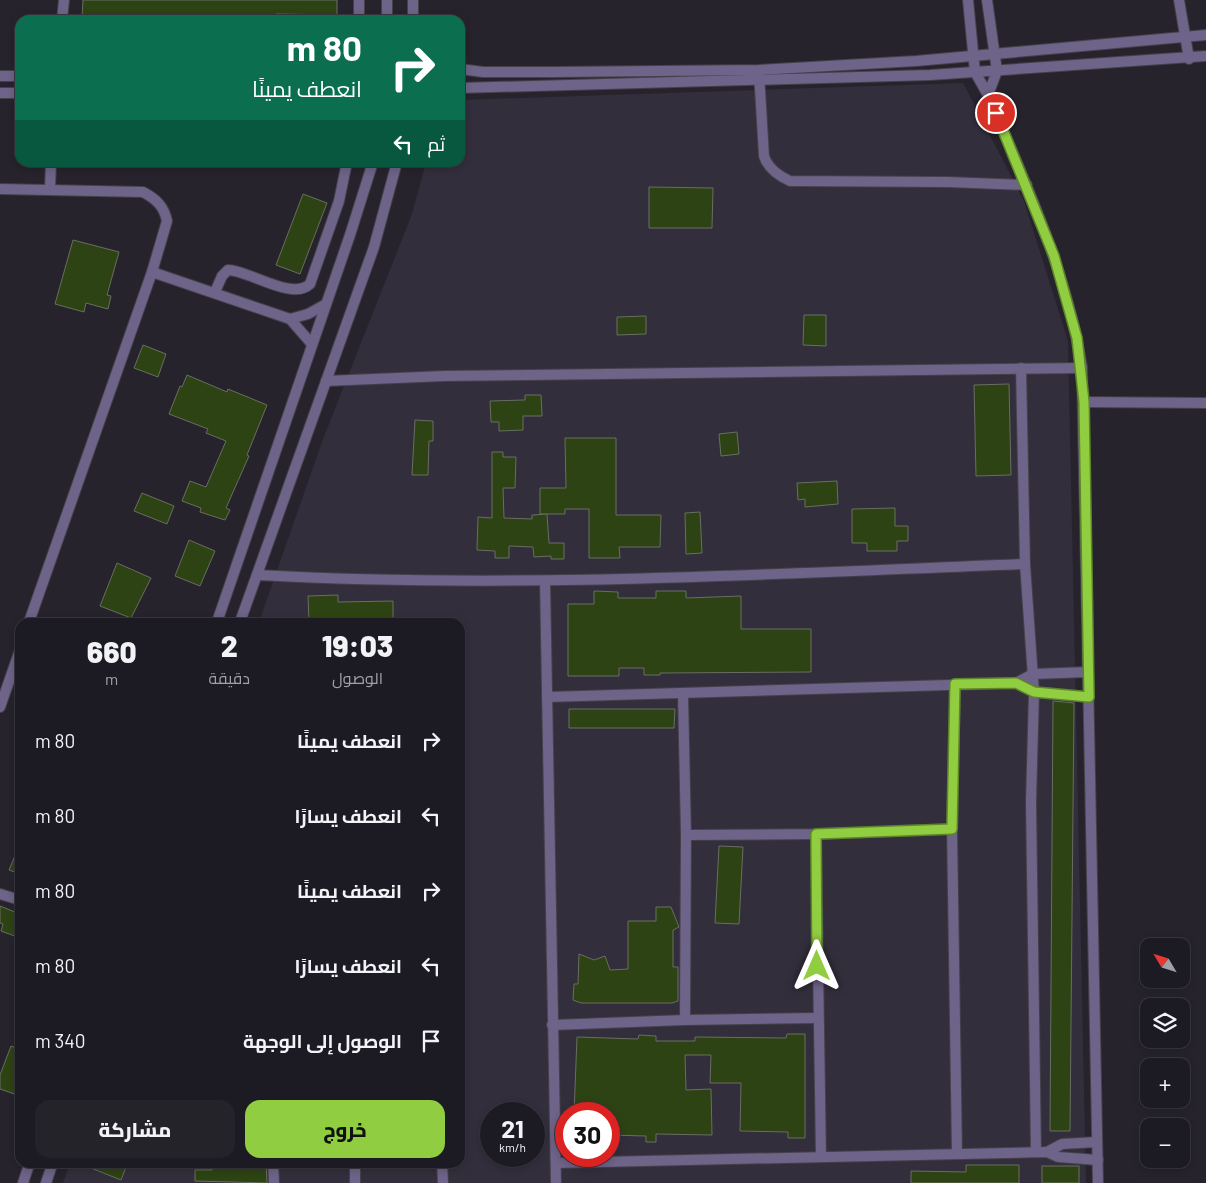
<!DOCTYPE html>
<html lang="ar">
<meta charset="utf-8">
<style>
:root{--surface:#1c1a22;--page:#25232a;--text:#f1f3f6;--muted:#a0a1a5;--line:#3a3840;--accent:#91cd40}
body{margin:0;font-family:Barlow,Cairo,sans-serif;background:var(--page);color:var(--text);direction:rtl;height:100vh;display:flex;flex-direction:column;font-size:19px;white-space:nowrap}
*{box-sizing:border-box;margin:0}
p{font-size:16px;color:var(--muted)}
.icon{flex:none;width:28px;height:28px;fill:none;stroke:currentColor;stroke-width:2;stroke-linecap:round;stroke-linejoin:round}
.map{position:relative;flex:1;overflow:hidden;direction:ltr}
.side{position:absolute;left:15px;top:618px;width:450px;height:550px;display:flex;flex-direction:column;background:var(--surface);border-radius:15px;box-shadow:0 2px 8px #0003,0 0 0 1px var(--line);direction:rtl}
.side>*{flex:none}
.guide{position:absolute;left:15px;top:15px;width:450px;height:152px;border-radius:15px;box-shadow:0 2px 8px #0003,0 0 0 1px var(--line);direction:rtl;background:#0b6e4f;color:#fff;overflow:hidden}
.needle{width:32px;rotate:308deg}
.controls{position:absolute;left:1140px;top:938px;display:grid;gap:10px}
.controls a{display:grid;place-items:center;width:50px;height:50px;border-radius:10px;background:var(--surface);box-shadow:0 2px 8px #0003,0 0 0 1px var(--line);font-size:25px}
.speed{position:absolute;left:480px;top:1102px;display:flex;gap:10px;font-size:25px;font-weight:700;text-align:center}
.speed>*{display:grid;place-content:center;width:65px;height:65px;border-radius:50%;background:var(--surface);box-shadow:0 2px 8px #0003,0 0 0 1px var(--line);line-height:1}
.speed small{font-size:12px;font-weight:400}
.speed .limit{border:8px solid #d22;background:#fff;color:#111}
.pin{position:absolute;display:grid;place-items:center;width:42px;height:42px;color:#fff;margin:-21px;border:2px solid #fff;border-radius:50%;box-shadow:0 1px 5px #0007}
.me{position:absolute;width:55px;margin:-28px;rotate:0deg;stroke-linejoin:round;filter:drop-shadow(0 0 4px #0008)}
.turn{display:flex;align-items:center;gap:18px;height:105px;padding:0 20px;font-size:22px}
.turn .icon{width:65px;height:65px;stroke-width:2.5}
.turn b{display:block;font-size:35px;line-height:42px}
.then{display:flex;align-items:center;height:48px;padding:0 20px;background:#0003;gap:10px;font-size:19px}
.eta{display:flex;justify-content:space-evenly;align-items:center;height:85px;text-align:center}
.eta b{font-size:30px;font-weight:800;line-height:35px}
.action{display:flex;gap:10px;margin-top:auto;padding:10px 20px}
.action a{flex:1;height:58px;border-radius:15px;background:var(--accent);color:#111;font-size:20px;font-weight:800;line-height:58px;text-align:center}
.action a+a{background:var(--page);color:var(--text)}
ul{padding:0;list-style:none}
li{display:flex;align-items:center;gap:15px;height:75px;padding:0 20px}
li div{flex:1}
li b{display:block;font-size:19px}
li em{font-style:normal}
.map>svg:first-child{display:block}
.built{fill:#322e3c;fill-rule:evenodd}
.building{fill:#2e4313;stroke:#686e62}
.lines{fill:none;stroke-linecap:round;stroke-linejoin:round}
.minor-casing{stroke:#44414a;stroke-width:12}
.tertiary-casing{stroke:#44414a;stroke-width:12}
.minor{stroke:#6e6388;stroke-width:10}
.tertiary{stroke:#6e6388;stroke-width:10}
.route-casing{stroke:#5e852a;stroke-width:12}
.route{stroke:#91cd40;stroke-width:9}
</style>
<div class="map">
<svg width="1206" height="1183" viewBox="0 0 1206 1183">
<rect width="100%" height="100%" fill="#26232d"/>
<path class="built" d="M963,83l61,118 44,140 18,842h-1023l7,-20 390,-1v-540h-201l64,-183 89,-225 14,-51 34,-1v-62zM491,1114h43v42h-43zM566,1114h43v42h-43z"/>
<g class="building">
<polygon points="83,0 337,0 337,15 276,14 276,18 256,15 170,15 123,18 82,18"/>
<polygon points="649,187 713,188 712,228 649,228"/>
<polygon points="303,194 327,203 300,274 276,265"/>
<polygon points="73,240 119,252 107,295 111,296 108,309 86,303 84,312 55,304"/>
<polygon points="804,315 826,315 826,346 803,345"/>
<polygon points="646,316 646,334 617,335 617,317"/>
<polygon points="143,345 166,354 158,377 134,368"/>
<polygon points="187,375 227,392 228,389 267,405 247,455 249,456 226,508 230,510 225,520 200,512 201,508 182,501 190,481 206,487 226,441 206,433 208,429 169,414 180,386 182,387"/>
<polygon points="1009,384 1011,475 976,476 974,385"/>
<polygon points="525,395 541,395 542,416 523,416 523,430 499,431 499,422 491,422 490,401 525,400"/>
<polygon points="415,420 433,421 433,441 429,441 428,475 412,475"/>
<polygon points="737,432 739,454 721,456 719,434"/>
<polygon points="565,438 616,438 616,515 661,515 660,547 619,547 620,558 589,558 589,509 565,509 565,514 540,514 540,488 566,488"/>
<polygon points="492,452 503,452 503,457 516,457 515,488 503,488 504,518 532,519 532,515 547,514 549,543 564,543 564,559 551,559 551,556 534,557 533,547 509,546 509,558 495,558 495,551 477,550 478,517 492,518"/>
<polygon points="837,481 838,504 805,507 805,499 798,500 797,483"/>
<polygon points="142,493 174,506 167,524 134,511"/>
<polygon points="895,508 895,526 908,526 908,541 897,541 897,551 867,551 867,543 852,543 852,509"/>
<polygon points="700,512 702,553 686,554 685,513"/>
<polygon points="189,540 215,551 200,586 175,576"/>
<polygon points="117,563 151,578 131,618 100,606"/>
<polygon points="594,591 618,592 618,598 656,598 656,591 686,591 686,598 741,596 741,629 811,629 811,672 660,673 660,675 644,675 644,668 619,668 619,676 568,676 568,604 594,604"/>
<polygon points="338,595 338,602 393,601 393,622 309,622 308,596"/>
<polygon points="1053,701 1074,703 1070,1131 1050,1131"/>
<polygon points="569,709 675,709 674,728 569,728"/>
<polygon points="20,844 20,874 9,870"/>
<polygon points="719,846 743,847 739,924 715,923"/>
<polygon points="0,906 20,914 20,938 1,931 3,924 0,923"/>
<polygon points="656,907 671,907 679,927 673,930 673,967 678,967 678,1001 672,1003 581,1003 573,1000 574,984 578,984 579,954 594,960 605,956 610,970 628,969 628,921 656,921"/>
<polygon points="787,1034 805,1034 805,1138 788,1138 788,1132 740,1131 741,1083 710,1083 711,1055 685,1055 686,1090 711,1089 712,1135 656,1134 656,1142 646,1142 646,1136 609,1135 609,1114 574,1114 577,1037 638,1039 639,1035 656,1036 656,1041 695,1041 695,1037 786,1038"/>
<polygon points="11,1046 20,1049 20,1096 0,1089 0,1075"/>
<polygon points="76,1162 128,1162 121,1180"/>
<polygon points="212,1162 266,1162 267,1183 195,1181 195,1170 212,1170"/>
<polygon points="966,1165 1019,1165 1019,1183 911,1183 911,1171 966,1172"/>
<rect x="1042" y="1166" width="37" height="17"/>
</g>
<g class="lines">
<defs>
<g id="minor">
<polyline points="1179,0 1189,59"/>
<polyline points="62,20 64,0"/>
<polyline points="359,20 359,0"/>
<path d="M975,72l13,23c38,89 79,177 94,273l16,815"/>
<path d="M759,73l5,83c4,13 15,20 26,25l158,1 79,3"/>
<polyline points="988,95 997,71"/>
<polyline points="50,188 51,162"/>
<path d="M0,189l143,3c13,7 21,14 24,29l-15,51 -123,350"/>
<polyline points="152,272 290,319 311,343"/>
<path d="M215,292l7,-16 6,-6c23,1 64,31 82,14l29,-83 8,-39"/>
<polyline points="290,319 308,314 326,304"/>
<polyline points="1021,368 1025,564 1034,692 1031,802 1036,1152"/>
<polyline points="326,381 444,376 1082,368"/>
<polyline points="1084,402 1206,403"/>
<path d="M257,575c256,14 512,-1 768,-11"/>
<polyline points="545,581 556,1183"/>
<polyline points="1016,683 1033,674 1088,672"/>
<polyline points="955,684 952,829 957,1154"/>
<polyline points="683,694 686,835 685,1020"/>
<polyline points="547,697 1016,683 1034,692 1089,697"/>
<polyline points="0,707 20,650"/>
<polyline points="816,834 821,1157"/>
<polyline points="686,835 816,834 952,829"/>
<polyline points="0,894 20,900"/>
<polyline points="552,1025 685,1020 817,1018"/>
<polyline points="1047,1152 1062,1144 1097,1142"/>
<polyline points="273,1162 274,1183"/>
<polyline points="355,1162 355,1183"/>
<polyline points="442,1162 443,1183"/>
<polyline points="556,1163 1047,1152 1058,1157 1098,1160"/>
</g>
<g id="tertiary">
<polyline points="413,0 413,20"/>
<polyline points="968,0 975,72"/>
<polyline points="987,0 997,71"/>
<polyline points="387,20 387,0"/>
<polyline points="460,69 483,72 555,72 759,70 916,61 1206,35"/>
<polyline points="0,76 20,76"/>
<polyline points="460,88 930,75 1206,56"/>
<polyline points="0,93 20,93"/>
<polyline points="217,622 350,235 373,162"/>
<polyline points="240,622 374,247 397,162"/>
<polyline points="23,1183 30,1162"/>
<polyline points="46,1183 53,1162"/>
</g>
</defs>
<use href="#minor" class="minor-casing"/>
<use href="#tertiary" class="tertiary-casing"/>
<use href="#minor" class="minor"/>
<use href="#tertiary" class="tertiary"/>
</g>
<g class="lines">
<defs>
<polyline id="route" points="817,966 816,834 952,829 955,684 1016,683 1034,692 1089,697 1084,402 1077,338 1054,256 996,113"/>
</defs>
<use href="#route" class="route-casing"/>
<use href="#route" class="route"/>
</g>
</svg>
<div class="controls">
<a><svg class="needle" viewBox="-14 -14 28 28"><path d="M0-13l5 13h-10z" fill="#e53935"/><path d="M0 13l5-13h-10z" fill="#a0a1a5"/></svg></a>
<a><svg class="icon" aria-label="layers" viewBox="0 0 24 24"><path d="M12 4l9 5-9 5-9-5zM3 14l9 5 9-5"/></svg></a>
<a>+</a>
<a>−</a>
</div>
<div class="speed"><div>21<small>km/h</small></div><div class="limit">30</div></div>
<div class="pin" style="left:996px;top:113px;background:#d93025"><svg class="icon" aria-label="arrive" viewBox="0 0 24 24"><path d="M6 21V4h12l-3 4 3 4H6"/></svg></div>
<svg class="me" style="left:817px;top:966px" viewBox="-20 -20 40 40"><path d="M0-17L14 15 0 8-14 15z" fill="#91cd40" stroke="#fff" stroke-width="4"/></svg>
<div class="guide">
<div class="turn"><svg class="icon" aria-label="right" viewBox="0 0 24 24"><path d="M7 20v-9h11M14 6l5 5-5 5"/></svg><div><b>80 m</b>انعطف يمينًا</div></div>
<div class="then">ثم<svg class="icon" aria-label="left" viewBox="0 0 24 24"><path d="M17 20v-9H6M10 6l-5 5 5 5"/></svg></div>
</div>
<section class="side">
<div class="eta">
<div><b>19:03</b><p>الوصول</p></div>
<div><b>2</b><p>دقيقة</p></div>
<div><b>660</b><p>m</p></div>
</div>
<ul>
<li><svg class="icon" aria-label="right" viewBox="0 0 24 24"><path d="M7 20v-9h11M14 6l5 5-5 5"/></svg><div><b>انعطف يمينًا</b></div><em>80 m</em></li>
<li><svg class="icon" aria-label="left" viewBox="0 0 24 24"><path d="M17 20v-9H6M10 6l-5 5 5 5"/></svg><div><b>انعطف يسارًا</b></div><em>80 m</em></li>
<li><svg class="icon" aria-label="right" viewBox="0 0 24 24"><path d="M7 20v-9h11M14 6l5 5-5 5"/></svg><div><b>انعطف يمينًا</b></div><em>80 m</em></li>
<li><svg class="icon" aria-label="left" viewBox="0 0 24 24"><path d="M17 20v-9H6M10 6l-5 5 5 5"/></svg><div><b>انعطف يسارًا</b></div><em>80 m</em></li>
<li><svg class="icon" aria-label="arrive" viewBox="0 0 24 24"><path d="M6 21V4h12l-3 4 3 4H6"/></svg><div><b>الوصول إلى الوجهة</b></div><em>340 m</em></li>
</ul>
<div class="action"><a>خروج</a><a>مشاركة</a></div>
</section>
</div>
